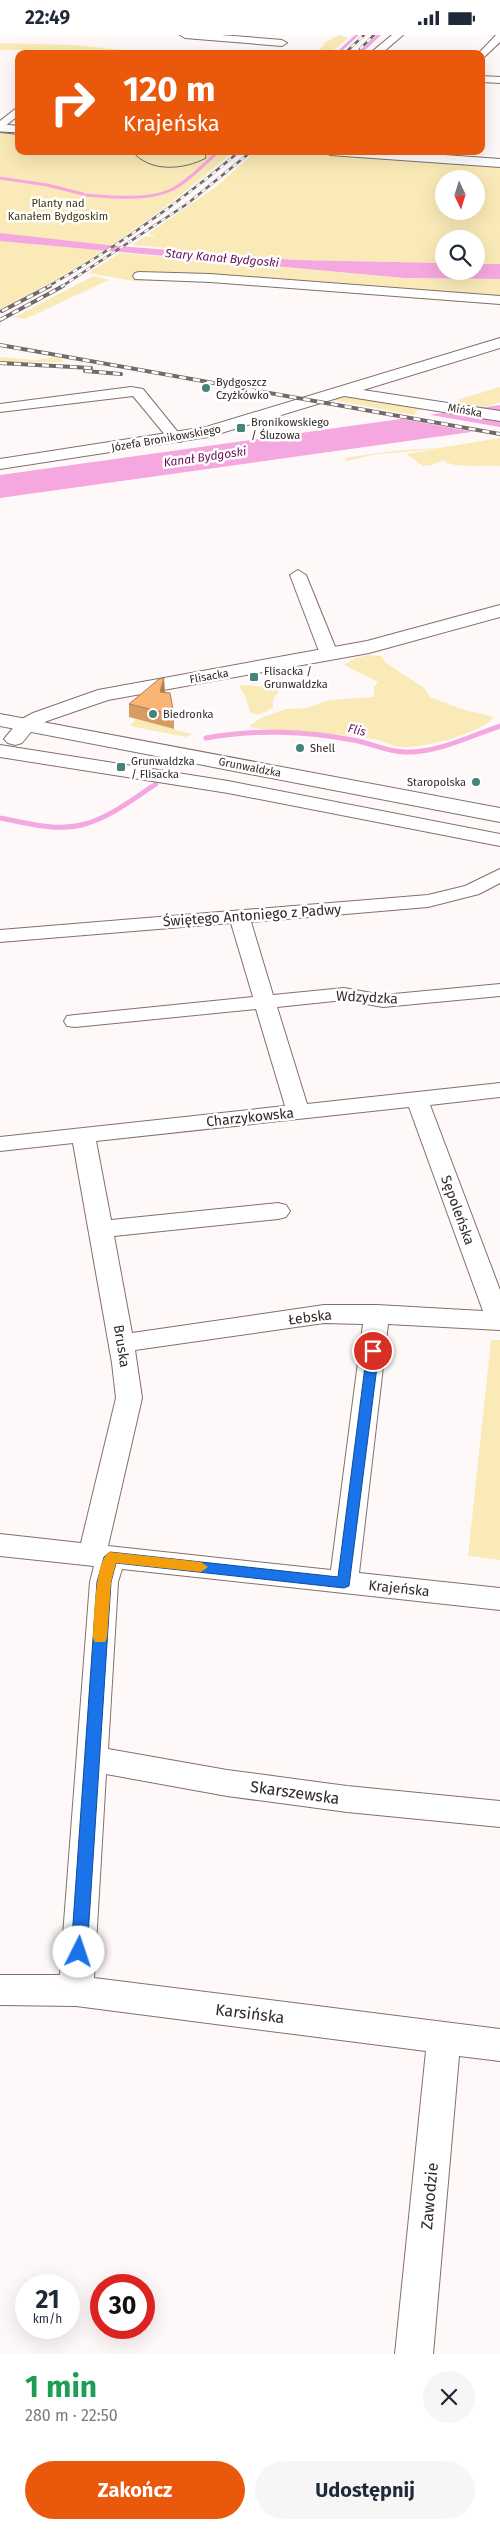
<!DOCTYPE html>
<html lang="pl">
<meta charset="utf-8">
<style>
:root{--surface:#fff;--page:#f6f6f7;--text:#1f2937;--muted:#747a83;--accent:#ea580c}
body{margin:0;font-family:"Fira Sans",sans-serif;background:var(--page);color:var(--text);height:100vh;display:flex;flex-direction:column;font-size:19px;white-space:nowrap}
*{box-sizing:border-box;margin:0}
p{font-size:16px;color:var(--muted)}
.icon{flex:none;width:28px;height:28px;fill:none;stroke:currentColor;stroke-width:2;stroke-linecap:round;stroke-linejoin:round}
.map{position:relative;height:2319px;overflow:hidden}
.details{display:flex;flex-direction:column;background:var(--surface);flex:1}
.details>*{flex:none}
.guide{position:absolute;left:15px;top:15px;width:470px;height:105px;border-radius:10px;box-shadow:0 5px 20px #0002;background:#ea580c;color:#fff;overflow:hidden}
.needle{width:32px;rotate:176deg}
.fabs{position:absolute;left:435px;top:135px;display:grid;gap:10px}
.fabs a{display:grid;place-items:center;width:50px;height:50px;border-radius:50%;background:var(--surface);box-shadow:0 5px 20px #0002;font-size:25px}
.speed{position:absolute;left:15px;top:2239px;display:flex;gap:10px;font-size:25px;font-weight:700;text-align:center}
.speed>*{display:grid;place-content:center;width:65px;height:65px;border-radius:50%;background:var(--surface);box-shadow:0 5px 20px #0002;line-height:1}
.speed small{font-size:12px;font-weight:400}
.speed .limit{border:8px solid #d22;background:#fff;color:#111}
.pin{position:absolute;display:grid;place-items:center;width:42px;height:42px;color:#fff;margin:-21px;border:2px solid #fff;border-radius:50%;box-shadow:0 1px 5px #0007}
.me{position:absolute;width:55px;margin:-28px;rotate:4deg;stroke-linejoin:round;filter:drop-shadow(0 0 4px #0008)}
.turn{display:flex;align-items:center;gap:18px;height:105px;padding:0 25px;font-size:22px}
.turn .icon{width:65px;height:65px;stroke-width:2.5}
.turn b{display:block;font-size:35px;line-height:42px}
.round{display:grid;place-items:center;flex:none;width:52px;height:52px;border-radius:26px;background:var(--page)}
.headline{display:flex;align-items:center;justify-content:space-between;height:85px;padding:0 25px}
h1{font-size:30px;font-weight:700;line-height:38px;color:#1e9e55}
.primary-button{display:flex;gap:10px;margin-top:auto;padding:10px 25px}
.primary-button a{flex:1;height:58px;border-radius:30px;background:var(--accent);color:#fff;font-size:20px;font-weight:700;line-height:58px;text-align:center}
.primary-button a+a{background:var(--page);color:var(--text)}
.status{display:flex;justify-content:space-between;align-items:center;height:35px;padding:0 25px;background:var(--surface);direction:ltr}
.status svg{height:14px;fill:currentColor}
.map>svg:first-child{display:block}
.green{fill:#faeab7;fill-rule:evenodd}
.water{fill:#f5a8e0}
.pier{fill:#fef9f8}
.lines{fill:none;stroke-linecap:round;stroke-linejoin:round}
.stream-far1{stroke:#f5a8e0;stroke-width:3}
.stream{stroke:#f5a8e0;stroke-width:5}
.street-casing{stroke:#83706b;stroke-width:2}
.secondary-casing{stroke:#83706b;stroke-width:2}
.primary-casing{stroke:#83706b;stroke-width:2}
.street{fill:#fff;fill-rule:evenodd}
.secondary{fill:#fff;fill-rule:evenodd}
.primary{fill:#fff;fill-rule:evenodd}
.tram{stroke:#716a68;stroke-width:1}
.rail-far1-casing{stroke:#716a68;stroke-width:2.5}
.rail-casing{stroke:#716a68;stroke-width:4}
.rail-far1{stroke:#fff;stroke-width:2;stroke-dasharray:5;stroke-linecap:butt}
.rail{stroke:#fff;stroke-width:2.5;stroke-dasharray:7;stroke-linecap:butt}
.wall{fill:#d79c64}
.shaded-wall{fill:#af7f51}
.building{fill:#fab574;stroke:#af7f51}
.route{fill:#1a73e8;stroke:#114b97}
.slow{fill:#f59e0b}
.poi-dot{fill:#438679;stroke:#fff;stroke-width:2}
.labels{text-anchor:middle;stroke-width:5;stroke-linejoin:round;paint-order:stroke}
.far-park-label{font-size:11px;fill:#3f340c;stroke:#fff}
.far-poi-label{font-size:11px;fill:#312927;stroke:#fff;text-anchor:start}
.far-street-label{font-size:11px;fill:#312927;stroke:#fff}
.far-water-label{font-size:12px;font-style:italic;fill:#691059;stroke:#fff}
.street-label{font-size:14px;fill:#312927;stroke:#fff}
.near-street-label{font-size:16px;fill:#312927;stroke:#fff}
</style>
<div class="status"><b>22:49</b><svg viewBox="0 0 49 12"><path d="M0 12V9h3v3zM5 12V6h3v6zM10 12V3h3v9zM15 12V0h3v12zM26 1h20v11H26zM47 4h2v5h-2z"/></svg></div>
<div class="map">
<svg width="500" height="2319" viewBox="0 0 500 2319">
<rect width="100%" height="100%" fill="#fef9f8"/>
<g class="green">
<polygon points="339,0 348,3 329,19 315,19 326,7"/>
<polygon points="0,8 75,10 132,16 117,18 84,15 0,15"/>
<polygon points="156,15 256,19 135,18"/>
<path d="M0,98l19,1v17h215c-70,61 -150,118 -234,158z"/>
<path d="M256,116h49l195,14v99h-24v-25h-32v24l-148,-3 -164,-15 13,-9 11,1 -8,-3 69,-48zM444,144h32v32h-32z"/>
<polygon points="120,218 404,243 500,244 500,270 197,246 134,246 88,238"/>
<polygon points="93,241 109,245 25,284 15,282"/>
<polygon points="0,322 35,325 57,322 66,327 0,327"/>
<path d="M500,352v15c-13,5 -30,9 -42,0l2,-3z"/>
<polygon points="338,362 363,364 425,373 414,377 417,378 413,380 327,364"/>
<path d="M500,403v28c-13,-1 -49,3 -56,-6l-12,5 -9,1 -17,-12 34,-5 -62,5 -32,7 -1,-3 47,-7 47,-3z"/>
<path d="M368,620l13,1 5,7 38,25 6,9 31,12 33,8c-14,17 -67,30 -89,30 -11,1 -22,-7 -33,-8 -40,-8 -82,-4 -122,-12v-2l13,-8 23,-8 21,-1 22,-8 45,-3v-10l4,-5 -34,-17 12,-7z"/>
<polygon points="243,650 274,653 279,656 273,664 273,673 258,680 250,677 245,660 239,652"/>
<polygon points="136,684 192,699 186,702 130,691"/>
<polygon points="491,1305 500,1305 500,1525 468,1521"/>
</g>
<g class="water">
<polygon points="0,198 107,210 296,225 444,228 444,236 476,236 476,229 500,229 500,244 404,243 0,206"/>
<polygon points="500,370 500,393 0,463 0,440"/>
</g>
<polygon class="pier" points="425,379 500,392 500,395 479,398 397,383"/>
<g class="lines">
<g class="stream-far1">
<polyline points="340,16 357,0"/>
<polyline points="360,18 379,0"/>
<polyline points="0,143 47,150 83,159"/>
<path d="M86,160c25,2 61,6 85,-5 18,-9 33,-26 48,-39"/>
</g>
<g class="stream">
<path d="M206,703c47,-9 100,-7 147,2 18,3 34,12 52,12 33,1 65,-16 95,-26"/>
<path d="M0,783c27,5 58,14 85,6 26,-7 49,-26 71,-40"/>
</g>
<defs>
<g id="street">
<polygon points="180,0 221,0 282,5 287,8 282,11 185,3"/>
<polygon points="392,0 403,0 381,19 369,19"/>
<polygon points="496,0 500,0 500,7 481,25 481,19 478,19"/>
<polygon points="481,41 500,42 500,48 481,47"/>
<polygon points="19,71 19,80 0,95 0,86"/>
<polygon points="139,237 210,239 500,261 500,269 210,247 135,244 133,241 135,238"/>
<polygon points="131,352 143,354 181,401 183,404 181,407 171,407 133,361 0,377 0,369"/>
<polygon points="298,535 306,540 338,619 335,623 323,623 320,619 290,540"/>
<polygon points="0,710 228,746 500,799 500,811 228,758 0,722"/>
<path d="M500,834v14l-21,11 -51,13 -177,15 22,73 71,-7 39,7 117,-11v12l-117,11 -39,-7 -67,7 30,97 193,-21v14l-70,8 70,185v40l-112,-6 -29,249 141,15v22l-378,-41 -4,13 -10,167 119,21 120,16 153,15v26l-153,-15 -120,-16 -121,-22 -12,204 406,51v32l-41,-5 -26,298h-38l31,-303 -350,-45 -76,-1v-30h60l30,-393 4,-16 -94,-10v-22l81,9 35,-145 -4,-35 -39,-220 -73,8v-14l285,-31 -29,-97 -181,18 -8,-1 -3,-5 3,-5 8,-1 178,-18 -22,-74 -231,19v-12l428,-35 37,-9zM409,1072l74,204 -106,-6h-53l-192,28 -18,-97 164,-17 8,-2 4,-6 -4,-6 -8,-2 -167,17 -15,-79zM324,1288l39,1 -32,246 -223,-24 34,-148 -7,-48z"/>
</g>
<g id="secondary">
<polygon points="0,89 19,91 19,99 0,97"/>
<polygon points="324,116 389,116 500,124 500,132 330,120"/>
<polygon points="500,303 500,313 363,355 500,376 500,386 344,361 208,402 0,434 0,424 206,392"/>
<polygon points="500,570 500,582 369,618 108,665 47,686 34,693 22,708 15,710 8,708 4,704 20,685 33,678 98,655 367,606"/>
</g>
<polygon id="primary" points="0,679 500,773 500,787 0,691"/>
</defs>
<use href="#street" class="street-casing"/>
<use href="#secondary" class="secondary-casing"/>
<use href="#primary" class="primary-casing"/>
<use href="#street" class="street"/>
<use href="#secondary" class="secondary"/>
<use href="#primary" class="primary"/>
<g class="tram">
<polyline points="0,97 19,98"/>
<path d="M132,116c17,22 52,19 74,7l-1,-7"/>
</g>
<defs>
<g id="rail-far1">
<polyline points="360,14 374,0"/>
<polyline points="344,19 364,0"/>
<path d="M47,252c69,-39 133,-85 193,-136"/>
<polyline points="61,252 187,169 252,116"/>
</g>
<g id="rail">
<polyline points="2,276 50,251"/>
<polyline points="0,285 63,251"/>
<polyline points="0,310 500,399"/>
<polyline points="0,328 91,333"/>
<polyline points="85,336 121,339"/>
</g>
</defs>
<use href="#rail-far1" class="rail-far1-casing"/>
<use href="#rail" class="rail-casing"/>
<use href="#rail-far1" class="rail-far1"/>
<use href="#rail" class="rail"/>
</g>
<polygon class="wall" points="165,657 164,658 174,680 174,694 129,682 129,669"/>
<polygon class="shaded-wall" points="164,643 165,657 160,671 160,657"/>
<polygon class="building" points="164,643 160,657 170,658 174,680 129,669 159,644"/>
<polygon class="route" points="373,1312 379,1316 349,1551 344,1553 116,1528 111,1547 87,1917 84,1922 79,1924 73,1922 71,1917 97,1547 104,1522 110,1517 338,1542 367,1316"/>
<path class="slow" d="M110,1517l91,10 7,5 -7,5 -85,-9 -5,19 -4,56 -2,4h-10l-2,-4c1,-16 2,-81 17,-86z"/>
<g class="poi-dot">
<circle cx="206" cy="353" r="5"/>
<rect x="236" y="388" width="10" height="10" rx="2.5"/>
<rect x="249" y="637" width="10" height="10" rx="2.5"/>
<circle cx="153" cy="679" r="5"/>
<circle cx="300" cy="713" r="5"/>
<rect x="116" y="727" width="10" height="10" rx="2.5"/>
<circle cx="476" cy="747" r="5"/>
</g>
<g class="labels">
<g class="far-park-label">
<text x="58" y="172">Planty nad<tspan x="58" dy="13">Kanałem Bydgoskim</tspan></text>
</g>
<g class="far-poi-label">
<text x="216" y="351">Bydgoszcz<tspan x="216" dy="13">Czyżkówko</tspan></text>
<text x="251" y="391">Bronikowskiego<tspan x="251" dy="13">/ Śluzowa</tspan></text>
<text x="264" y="640">Flisacka /<tspan x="264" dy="13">Grunwaldzka</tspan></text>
<text x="163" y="683">Biedronka</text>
<text x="310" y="717">Shell</text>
<text x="131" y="730">Grunwaldzka<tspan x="131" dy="13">/ Flisacka</tspan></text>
<text x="466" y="751" text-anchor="end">Staropolska</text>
</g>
<g class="far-street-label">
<text transform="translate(465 375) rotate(10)" y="4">Mińska</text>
<text transform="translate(166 403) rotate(-10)" y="4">Józefa Bronikowskiego</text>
<text transform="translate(209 641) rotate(-10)" y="4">Flisacka</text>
<text transform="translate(250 732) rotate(11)" y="4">Grunwaldzka</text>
</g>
<g class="far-water-label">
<text transform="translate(222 223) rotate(5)" y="4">Stary Kanał Bydgoski</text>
<text transform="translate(205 422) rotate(-8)" y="4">Kanał Bydgoski</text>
<text transform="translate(357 695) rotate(13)" y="4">Flis</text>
</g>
<g class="street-label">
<text transform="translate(252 880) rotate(-4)" y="5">Świętego Antoniego z Padwy</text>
<text transform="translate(367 962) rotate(3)" y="5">Wdzydzka</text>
<text transform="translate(250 1082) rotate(-6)" y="5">Charzykowska</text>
<text transform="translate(458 1175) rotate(70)" y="5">Sępoleńska</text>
<text transform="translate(310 1282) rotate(-7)" y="5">Łebska</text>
<text transform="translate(122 1311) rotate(81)" y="5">Bruska</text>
<text transform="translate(399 1553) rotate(6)" y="5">Krajeńska</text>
</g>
<g class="near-street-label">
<text transform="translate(295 1757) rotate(8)" y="6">Skarszewska</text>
<text transform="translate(250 1978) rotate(7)" y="6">Karsińska</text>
<text transform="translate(429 2161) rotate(-85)" y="6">Zawodzie</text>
</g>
</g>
</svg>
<div class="fabs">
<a><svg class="needle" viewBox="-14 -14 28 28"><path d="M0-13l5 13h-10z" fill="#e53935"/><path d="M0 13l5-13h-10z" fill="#747a83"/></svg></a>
<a><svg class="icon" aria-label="search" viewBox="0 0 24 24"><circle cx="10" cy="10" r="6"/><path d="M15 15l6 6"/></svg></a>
</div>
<div class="speed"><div>21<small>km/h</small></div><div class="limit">30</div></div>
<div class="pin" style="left:373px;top:1316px;background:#d93025"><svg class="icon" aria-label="arrive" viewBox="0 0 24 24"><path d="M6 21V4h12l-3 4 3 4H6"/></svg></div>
<svg class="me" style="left:79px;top:1917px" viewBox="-20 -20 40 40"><circle r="19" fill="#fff"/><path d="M0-13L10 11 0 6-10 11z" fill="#1a73e8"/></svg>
<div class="guide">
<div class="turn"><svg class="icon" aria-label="right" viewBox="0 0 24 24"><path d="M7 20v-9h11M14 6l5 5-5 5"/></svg><div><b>120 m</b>Krajeńska</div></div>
</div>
</div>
<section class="details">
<div class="headline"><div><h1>1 min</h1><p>280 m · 22:50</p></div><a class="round"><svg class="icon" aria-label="close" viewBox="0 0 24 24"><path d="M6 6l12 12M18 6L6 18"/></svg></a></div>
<div class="primary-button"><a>Zakończ</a><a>Udostępnij</a></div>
</section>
